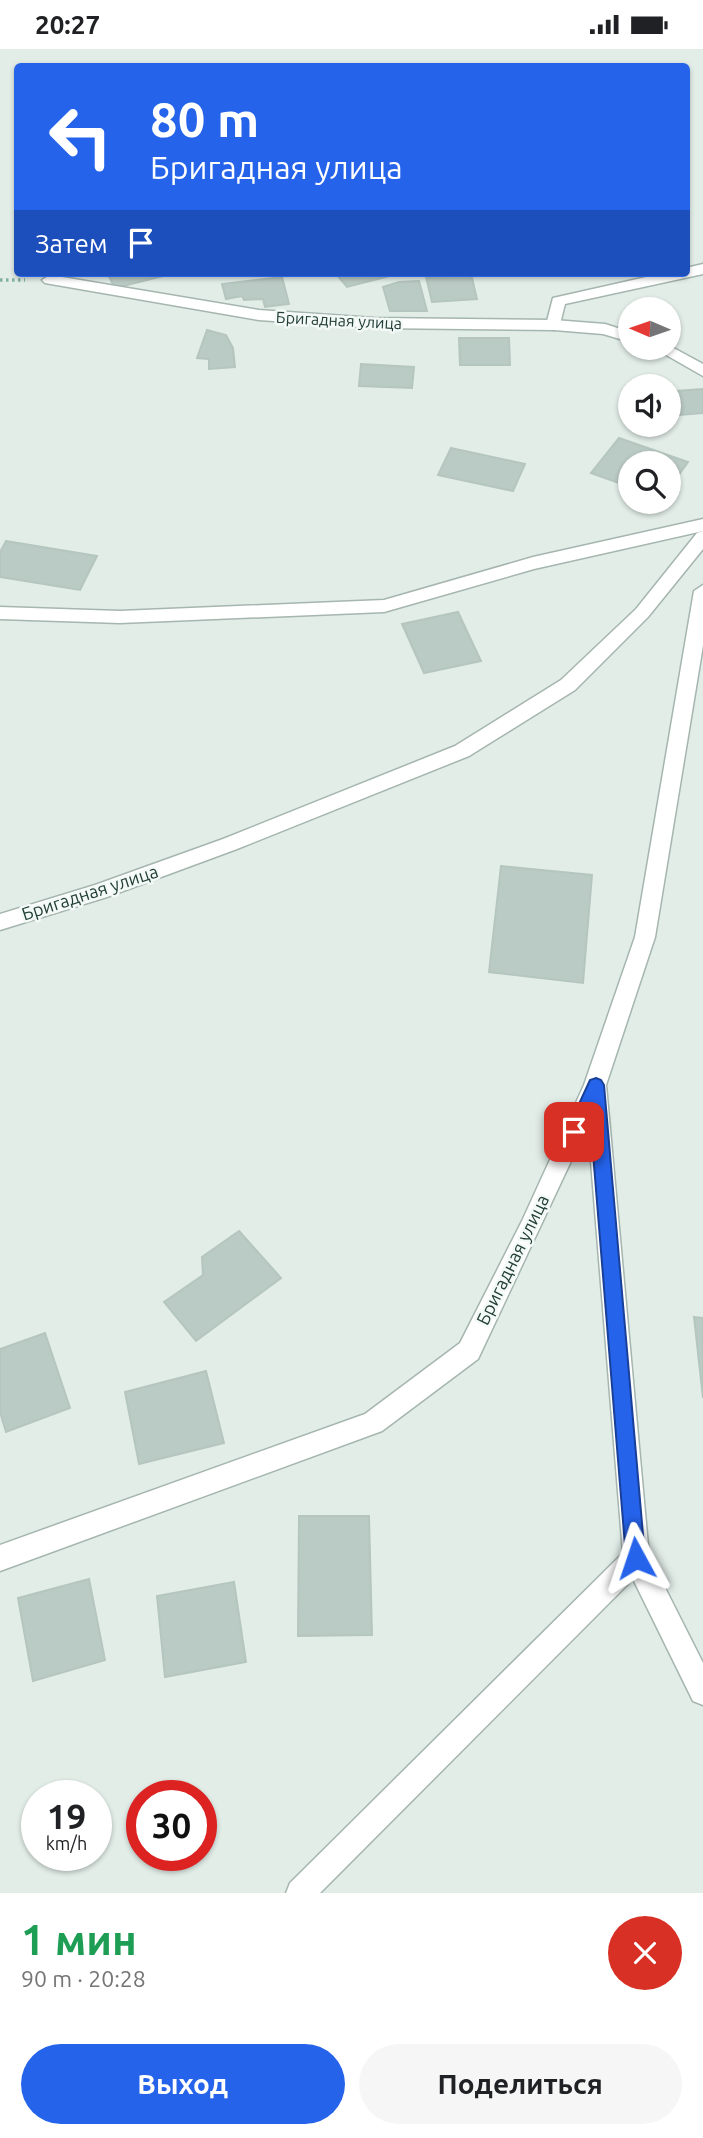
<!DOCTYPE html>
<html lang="ru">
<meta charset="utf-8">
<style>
:root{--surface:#fff;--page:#f6f6f6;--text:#202124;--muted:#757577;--accent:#2563eb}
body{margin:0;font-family:Ubuntu,sans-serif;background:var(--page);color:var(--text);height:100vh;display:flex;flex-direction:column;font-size:26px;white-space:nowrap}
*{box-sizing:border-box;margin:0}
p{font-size:23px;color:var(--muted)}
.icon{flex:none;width:38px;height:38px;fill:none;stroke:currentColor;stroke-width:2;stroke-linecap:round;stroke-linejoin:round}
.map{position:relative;height:1844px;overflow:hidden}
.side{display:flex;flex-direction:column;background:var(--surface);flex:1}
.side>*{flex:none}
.guide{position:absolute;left:14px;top:14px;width:676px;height:214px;border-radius:7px;box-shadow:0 2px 5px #0004;background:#2563eb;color:#fff;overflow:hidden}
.needle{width:46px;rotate:272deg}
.controls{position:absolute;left:618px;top:248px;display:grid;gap:14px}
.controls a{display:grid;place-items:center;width:63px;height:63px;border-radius:50%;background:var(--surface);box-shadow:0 2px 5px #0004;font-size:35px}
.speed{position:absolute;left:21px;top:1731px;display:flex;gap:14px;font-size:35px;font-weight:700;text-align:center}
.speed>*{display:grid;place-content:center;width:91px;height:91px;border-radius:50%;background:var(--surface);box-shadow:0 2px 5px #0004;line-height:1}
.speed small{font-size:18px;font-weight:400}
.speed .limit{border:10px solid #d22;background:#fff;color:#111}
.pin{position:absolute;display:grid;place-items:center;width:60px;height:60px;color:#fff;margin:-30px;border-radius:14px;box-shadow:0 4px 10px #0006}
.me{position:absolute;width:77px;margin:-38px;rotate:355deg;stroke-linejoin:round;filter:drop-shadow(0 0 5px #0008)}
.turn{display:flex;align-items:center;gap:24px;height:147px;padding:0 21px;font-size:32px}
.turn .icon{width:91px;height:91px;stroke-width:2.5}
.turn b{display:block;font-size:49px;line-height:60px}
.then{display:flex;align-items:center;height:66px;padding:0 21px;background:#0003;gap:14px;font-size:26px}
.round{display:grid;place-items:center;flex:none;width:74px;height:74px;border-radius:37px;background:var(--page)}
.overview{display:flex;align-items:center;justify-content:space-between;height:119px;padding:0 21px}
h1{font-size:42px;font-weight:600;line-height:52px;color:#1e9e55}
.cta{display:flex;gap:14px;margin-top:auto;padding:14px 21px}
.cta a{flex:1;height:80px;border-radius:42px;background:var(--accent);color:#fff;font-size:28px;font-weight:600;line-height:80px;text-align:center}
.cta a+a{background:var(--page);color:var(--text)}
.status{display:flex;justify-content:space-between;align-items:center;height:49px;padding:0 35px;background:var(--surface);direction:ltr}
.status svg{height:19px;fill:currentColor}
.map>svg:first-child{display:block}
.building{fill:#bacac4;stroke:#b5c6bf;stroke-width:2}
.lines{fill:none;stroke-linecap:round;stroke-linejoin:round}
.lane-casing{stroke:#a5b5af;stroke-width:3}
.street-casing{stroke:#a5b5af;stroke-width:3}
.path{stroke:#82b1a3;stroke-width:3.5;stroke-dasharray:2.5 3.5;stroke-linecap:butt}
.lane{fill:#fff;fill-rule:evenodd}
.street{fill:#fff;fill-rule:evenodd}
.route{fill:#2563eb;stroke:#184099;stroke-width:2}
.labels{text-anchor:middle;stroke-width:5;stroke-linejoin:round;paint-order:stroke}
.far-street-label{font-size:16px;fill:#223e37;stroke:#f3f9f6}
.street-label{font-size:18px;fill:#223e37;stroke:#f3f9f6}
</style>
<div class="status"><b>20:27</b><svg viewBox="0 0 49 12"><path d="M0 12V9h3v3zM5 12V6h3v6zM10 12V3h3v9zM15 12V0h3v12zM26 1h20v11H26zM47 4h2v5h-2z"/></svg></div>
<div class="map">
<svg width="703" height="1844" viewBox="0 0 703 1844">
<rect width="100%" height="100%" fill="#e2ede8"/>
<g class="building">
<polygon points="107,224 175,224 115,239"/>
<polygon points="339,224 388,224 390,227 347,238 336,225"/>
<polygon points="471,225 477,250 432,253 426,228"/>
<polygon points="282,228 289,255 265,258 263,250 244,251 242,247 226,250 222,235"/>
<polygon points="419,232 427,262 390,262 383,238 399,233"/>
<polygon points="207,281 226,286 233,299 235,318 209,320 209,310 197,309"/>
<polygon points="459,289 509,289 510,316 460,316"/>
<polygon points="361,315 414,318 412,339 359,337"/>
<polygon points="703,340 703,364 668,367 668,348 675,342"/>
<polygon points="619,389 688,413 678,427 668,424 668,415 630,415 630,438 591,424"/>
<polygon points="451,399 525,415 513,442 438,426"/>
<polygon points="6,492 97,507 80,541 0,528 0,503"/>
<polygon points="458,563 481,612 424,624 402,575"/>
<polygon points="501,817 592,826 583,934 489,923"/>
<polygon points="239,1182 281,1229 196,1292 164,1253 203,1226 202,1208"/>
<polygon points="694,1268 703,1269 703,1349"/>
<polygon points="45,1284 70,1359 6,1383 0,1363 0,1300"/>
<polygon points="206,1322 224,1394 139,1415 125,1343"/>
<polygon points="299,1467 369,1467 372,1586 298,1587"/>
<polygon points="89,1530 105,1611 33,1632 18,1549"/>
<polygon points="234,1533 246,1613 165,1628 157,1547"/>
</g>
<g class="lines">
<defs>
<g id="lane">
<polygon points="703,215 703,225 565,255 559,279 554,281 546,276 553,249 664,224 686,224 686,219"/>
<polygon points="703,470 703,482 534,520 384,563 120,574 0,570 0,558 120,562 384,551 533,508"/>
</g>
<g id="street">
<polygon points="50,226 259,261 374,269 554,271 605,275 630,283 630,293 603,285 554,281 374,279 259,271 45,234 42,231"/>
<polygon points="668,296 703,315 703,327 654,299 668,299"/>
<polygon points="703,482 703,500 648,568 575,641 469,707 237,800 107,848 0,881 0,865 95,836 223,790 455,697 561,631 636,560 697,484"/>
<polygon points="703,536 703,596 655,888 606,1036 649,1507 703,1614 703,1656 693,1652 633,1530 320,1844 286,1844 290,1834 623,1504 588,1076 478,1310 382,1382 0,1522 0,1496 365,1365 460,1294 522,1172 584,1036 635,888 694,542"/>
</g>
</defs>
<use href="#lane" class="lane-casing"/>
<use href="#street" class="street-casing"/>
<polyline class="path" points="0,231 25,231"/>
<use href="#lane" class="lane"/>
<use href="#street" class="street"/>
</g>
<polygon class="route" points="596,1029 601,1031 604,1036 645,1509 643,1516 636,1519 629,1516 626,1509 590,1067 580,1088 574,1090 568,1088 566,1083 590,1031"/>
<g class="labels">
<g class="far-street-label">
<text transform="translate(339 271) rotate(3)" y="6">Бригадная улица</text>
</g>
<g class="street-label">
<text transform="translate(90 844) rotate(-18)" y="6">Бригадная улица</text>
<text transform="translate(513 1211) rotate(-64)" y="6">Бригадная улица</text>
</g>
</g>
</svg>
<div class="controls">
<a><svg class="needle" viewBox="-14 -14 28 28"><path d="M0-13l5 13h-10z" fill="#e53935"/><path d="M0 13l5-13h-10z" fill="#757577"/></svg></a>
<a><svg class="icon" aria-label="sound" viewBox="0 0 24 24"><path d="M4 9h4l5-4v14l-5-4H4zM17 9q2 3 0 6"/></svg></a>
<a><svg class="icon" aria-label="search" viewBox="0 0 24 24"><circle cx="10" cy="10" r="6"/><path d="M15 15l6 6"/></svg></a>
</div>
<div class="speed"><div>19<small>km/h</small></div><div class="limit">30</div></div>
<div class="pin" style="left:574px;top:1083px;background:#d93025"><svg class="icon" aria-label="arrive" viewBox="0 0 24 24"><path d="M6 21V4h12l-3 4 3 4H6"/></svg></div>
<svg class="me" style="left:636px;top:1509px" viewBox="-20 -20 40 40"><path d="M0-17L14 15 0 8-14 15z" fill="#2563eb" stroke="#fff" stroke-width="4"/></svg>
<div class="guide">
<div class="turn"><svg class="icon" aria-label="left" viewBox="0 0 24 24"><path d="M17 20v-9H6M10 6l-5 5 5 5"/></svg><div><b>80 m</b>Бригадная улица</div></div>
<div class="then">Затем<svg class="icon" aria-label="arrive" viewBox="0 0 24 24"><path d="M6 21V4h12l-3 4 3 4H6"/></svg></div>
</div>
</div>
<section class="side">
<div class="overview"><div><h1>1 мин</h1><p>90 m · 20:28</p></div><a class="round" style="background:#d93025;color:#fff"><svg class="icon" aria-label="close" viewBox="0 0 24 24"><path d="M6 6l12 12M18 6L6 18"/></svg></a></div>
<div class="cta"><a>Выход</a><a>Поделиться</a></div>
</section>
